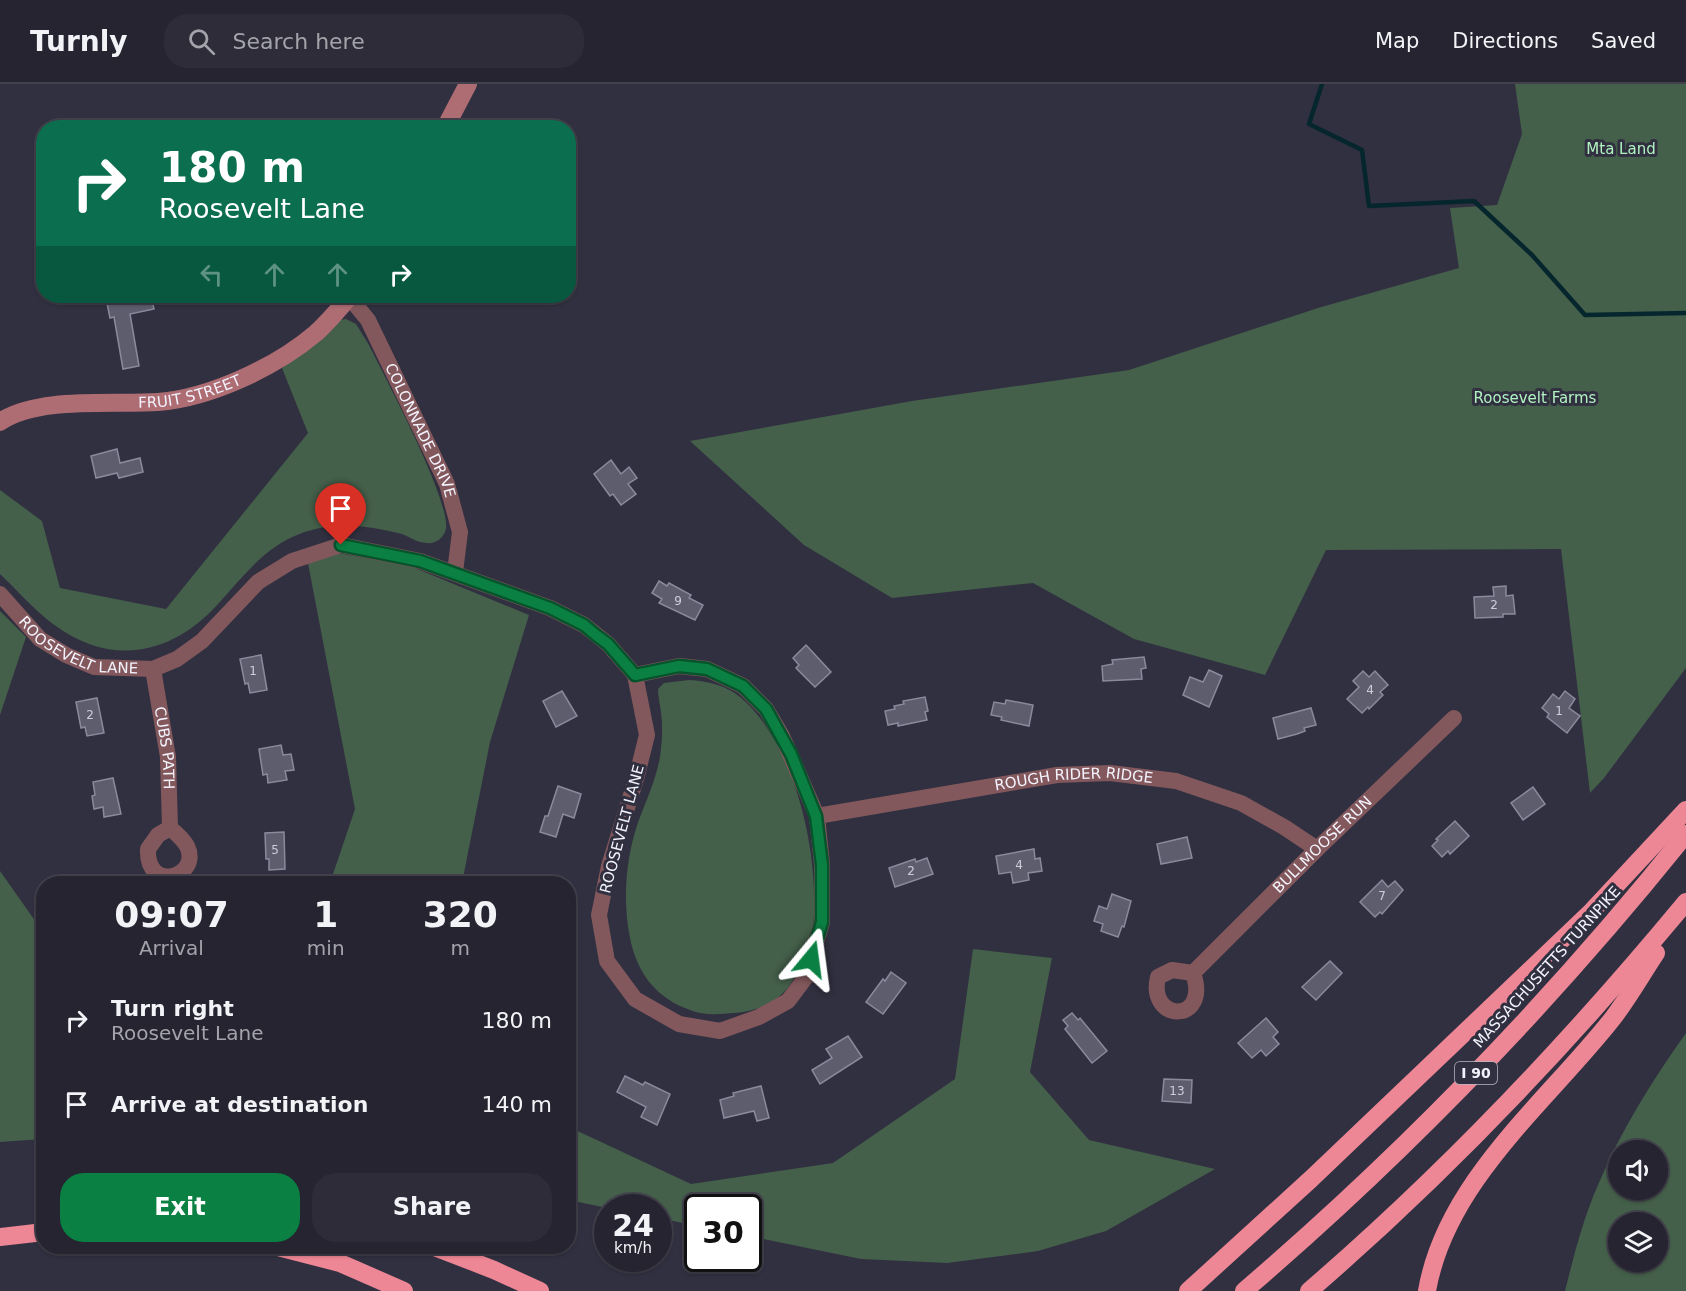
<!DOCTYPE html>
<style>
:root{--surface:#252430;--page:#2d2c38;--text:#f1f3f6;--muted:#a3a4ab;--line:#42414c;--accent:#0b8043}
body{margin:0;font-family:"DejaVu Sans",sans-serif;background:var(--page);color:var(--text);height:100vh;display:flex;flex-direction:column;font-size:22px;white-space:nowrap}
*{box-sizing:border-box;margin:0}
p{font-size:20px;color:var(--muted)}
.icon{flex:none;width:33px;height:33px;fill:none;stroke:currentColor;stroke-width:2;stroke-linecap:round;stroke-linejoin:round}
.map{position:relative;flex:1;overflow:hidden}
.details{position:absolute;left:36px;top:792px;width:540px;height:378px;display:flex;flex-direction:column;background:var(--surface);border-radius:24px;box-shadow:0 2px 4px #0004,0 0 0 2px var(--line)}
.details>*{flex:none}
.guide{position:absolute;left:36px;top:36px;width:540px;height:183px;border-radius:24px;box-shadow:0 2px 4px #0004,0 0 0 2px var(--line);background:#0b6e4f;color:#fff;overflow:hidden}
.buttons{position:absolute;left:1608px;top:1056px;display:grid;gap:12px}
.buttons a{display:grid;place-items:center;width:60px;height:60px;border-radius:50%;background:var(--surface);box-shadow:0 2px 4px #0004,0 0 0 2px var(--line);font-size:30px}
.speed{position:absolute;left:594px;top:1110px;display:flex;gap:12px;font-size:30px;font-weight:700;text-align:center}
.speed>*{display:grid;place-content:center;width:78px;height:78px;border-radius:50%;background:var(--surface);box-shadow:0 2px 4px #0004,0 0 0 2px var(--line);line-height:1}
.speed small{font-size:15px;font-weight:400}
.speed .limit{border:3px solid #111;border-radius:9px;background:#fff;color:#111}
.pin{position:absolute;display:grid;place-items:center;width:51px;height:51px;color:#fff;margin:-62px -26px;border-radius:50% 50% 50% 0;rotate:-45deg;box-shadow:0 0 6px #0007}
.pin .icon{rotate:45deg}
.me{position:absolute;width:66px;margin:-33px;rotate:16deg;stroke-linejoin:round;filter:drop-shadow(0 0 4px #0008)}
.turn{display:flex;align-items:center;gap:21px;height:126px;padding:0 24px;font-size:27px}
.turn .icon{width:78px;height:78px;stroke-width:2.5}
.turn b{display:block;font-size:42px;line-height:51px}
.lanes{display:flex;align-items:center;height:57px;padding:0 24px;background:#0003;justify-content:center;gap:30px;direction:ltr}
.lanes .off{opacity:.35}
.eta{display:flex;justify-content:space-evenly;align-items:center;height:102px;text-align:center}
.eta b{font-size:36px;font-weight:700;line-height:42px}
.button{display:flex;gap:12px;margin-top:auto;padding:12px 24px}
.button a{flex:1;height:69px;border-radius:24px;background:var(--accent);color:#fff;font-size:24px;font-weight:700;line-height:69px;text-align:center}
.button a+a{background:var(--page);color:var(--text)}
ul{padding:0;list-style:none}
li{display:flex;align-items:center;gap:18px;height:84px;padding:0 24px}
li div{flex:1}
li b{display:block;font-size:22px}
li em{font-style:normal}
header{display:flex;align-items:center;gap:36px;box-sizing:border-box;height:84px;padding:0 30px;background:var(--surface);border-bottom:2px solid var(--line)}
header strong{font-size:28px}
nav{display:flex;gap:33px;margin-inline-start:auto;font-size:21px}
.search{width:420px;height:54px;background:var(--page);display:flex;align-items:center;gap:15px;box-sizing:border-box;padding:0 21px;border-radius:24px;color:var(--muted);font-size:22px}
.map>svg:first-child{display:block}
.green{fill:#445f4a;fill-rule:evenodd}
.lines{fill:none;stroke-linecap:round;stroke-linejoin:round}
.stream{stroke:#05262d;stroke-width:4.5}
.building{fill:#5d5d6e;stroke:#8a8a9d;stroke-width:1.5}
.street{stroke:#82585c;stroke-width:16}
.secondary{stroke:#ae6c73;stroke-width:18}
.highway{stroke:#ee8795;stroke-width:18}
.route-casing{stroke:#07532c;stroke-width:15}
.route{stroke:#0b8043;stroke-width:10}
.labels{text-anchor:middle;stroke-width:6;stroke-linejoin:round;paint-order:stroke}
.number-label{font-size:12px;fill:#ceced9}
.shield{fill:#313040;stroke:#b9b8c4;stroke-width:1.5}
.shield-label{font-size:14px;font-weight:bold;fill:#f3f3fd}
.park-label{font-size:15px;fill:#b0f2c0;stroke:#313040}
.street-label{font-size:15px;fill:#f3f3fd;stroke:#313040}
</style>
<header>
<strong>Turnly</strong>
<div class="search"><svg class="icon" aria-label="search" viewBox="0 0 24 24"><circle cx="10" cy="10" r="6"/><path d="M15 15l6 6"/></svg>Search here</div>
<nav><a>Map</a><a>Directions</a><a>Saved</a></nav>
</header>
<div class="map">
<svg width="1686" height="1207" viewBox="0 0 1686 1207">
<rect width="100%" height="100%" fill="#313040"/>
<g class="green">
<polygon points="1515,0 1686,0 1686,584 1604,694 1590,709 1561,465 1326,466 1265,591 1134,555 1033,499 892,514 804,461 690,357 912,317 1129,286 1318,224 1459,184 1450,124 1497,121 1522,50"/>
<path d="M346,235l10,5 13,21c14,29 87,164 76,187 -3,7 -10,12 -18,11 -9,0 -17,-6 -25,-9 -26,-6 -50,-11 -76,-7 -53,8 -76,42 -108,77 -47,52 -108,63 -165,20 -19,-14 -36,-34 -53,-50v-84l42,31 18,67 106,21 142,-176 -26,-65 58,-48z"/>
<polygon points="332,468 410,482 529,531 490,658 462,799 330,799 355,725 307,474"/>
<polygon points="0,527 26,553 0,631"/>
<path d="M689,596c19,1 36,5 51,17 50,41 74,137 74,199 0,8 1,18 -1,27 -1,8 -5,17 -7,26 -12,39 -29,60 -71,64 -15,1 -31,3 -45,-3 -34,-12 -53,-37 -60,-72 -8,-39 -4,-84 10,-121 8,-20 16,-39 20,-60 2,-15 3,-30 1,-45 -1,-8 -3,-15 -3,-23l6,-6z"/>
<polygon points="0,787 43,848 43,1055 0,1058"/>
<polygon points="973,865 1052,874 1030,988 1089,1056 1215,1085 1106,1147 1038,1167 947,1179 861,1175 749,1152 748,1124 698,1124 697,1142 659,1134 658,1124 607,1124 569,1116 569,1043 691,1100 833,1079 955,995"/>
<path d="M1686,949v258h-121c9,-36 18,-72 33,-106 23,-55 54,-104 88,-152zM1618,1066h40v40h-40zM1618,1138h40v40h-40z"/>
</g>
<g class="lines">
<polyline class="stream" points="1322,0 1309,40 1362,66 1369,122 1474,117 1532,171 1585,231 1686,229"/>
</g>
<g class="building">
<polygon points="119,212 151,212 154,225 130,230 139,282 123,285 114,233 110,234 106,214"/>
<polygon points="117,365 120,379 140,374 143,388 119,394 117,389 96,394 91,372"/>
<polygon points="611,376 621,390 629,383 637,394 628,400 636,410 621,421 613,410 610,412 594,390"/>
<polygon points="659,497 667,502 669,499 691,511 689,514 703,521 695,536 659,519 662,515 652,509"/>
<polygon points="1506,502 1506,512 1513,511 1515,530 1503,530 1503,533 1475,534 1474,513 1494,512 1493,503"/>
<polygon points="806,561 831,588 815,603 796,584 799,581 793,574"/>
<polygon points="261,571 267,606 250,609 248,599 245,600 240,575"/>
<polygon points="1144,573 1146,584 1141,585 1142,595 1103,597 1102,582 1113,580 1112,576"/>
<polygon points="1209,586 1222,592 1209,623 1183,611 1190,593 1203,598"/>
<polygon points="1363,587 1369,593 1375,587 1388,601 1380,608 1383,611 1369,625 1368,623 1362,629 1347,615 1359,603 1353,597"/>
<polygon points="562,607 577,632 556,643 543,617"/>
<polygon points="1565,607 1575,615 1569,624 1580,632 1567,649 1547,633 1549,630 1542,624 1553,610 1559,615"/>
<polygon points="925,613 928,627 925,628 927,636 898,642 898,639 888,641 885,627 895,625 894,622 904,620 903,617"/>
<polygon points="97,614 104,649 87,652 85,643 81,644 76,618"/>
<polygon points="1006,616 1033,621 1029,642 1001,636 1002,633 991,631 994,618 1005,620"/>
<polygon points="1311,624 1316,641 1304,644 1305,647 1297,650 1278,655 1273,634"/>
<polygon points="281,661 283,671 291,670 294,686 285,687 287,696 268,699 267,690 263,691 259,665"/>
<polygon points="113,694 121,730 104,733 103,723 94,725 92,712 95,711 93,698"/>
<polygon points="558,702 581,710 574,734 563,730 556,753 540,748 545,732 548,732"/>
<polygon points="1533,703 1545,720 1523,736 1511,719"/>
<polygon points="1455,737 1469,752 1450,770 1448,767 1442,773 1432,762 1438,756 1436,755"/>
<polygon points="284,748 285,785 269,786 269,775 266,775 265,749"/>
<polygon points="1187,753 1192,774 1161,780 1157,760"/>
<polygon points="1034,765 1035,775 1040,774 1042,787 1028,789 1029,796 1013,799 1011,788 999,790 996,772"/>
<polygon points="927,774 933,790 895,803 889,784 915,775 916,778"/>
<polygon points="1382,796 1388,803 1395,797 1403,806 1382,830 1380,828 1375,833 1360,818"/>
<polygon points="1112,810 1131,817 1124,843 1122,842 1118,853 1101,847 1103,840 1094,837 1099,822 1107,825"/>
<polygon points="1330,877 1342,889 1316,916 1302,903"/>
<polygon points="891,888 906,899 883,930 866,918 883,895 885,897"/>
<polygon points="1072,929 1078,936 1080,934 1107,967 1092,979 1065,945 1068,942 1063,936"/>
<polygon points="1266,934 1278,948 1273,953 1279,960 1266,972 1261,966 1252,974 1238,959"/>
<polygon points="848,952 862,973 820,1000 812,986 832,974 826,965"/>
<polygon points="625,992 643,1001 645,998 670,1010 657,1041 641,1033 646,1023 617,1008"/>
<polygon points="1164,995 1192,996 1191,1019 1162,1017"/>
<polygon points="761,1002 769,1034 757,1037 754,1027 724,1034 720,1016 734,1012 733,1009"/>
</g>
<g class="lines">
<g class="street">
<path id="s1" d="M349,213l19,23 79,164 13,48 -5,40"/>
<path id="s2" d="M0,510l40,45 26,16 28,12 59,2 24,-10 25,-18 56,-59 34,-21 49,-16 79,16 130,47 34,17 24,19 27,31"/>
<polygon points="679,582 707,585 743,602 766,625 782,652 817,732 822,781 822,838 806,893 788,917 759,933 720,947 679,940 635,915 607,877 599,831 609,782 636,695 647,651 635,591"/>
<path id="s3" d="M153,585l15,88 2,71c6,5 13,11 17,18 15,31 -41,48 -39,3l10,-14 12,-7"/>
<path id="s4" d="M817,732l240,-41 53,-2 66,8 65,22 43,24 33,22"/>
<path id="s5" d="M1193,889l-21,-3 -14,7c-11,46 53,47 35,-4l124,-124 137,-131"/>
</g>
<g class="secondary">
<polyline points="445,44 468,0"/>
<path id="s6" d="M0,338c37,-26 113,-17 158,-20 52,-4 118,-35 158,-69 12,-11 24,-25 34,-37"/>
</g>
<g class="highway">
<polyline points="0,1153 44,1148"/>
<polyline points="274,1162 340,1179 404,1207"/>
<polyline points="432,1162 494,1186 540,1207"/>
<polyline points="1188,1207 1311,1095 1592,827 1686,726"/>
<path d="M1244,1207c161,-138 309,-291 442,-457"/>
<path d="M1309,1207c137,-118 262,-250 377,-389"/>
<path d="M1427,1207c19,-110 121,-190 186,-273 16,-21 29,-44 43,-65"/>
</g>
</g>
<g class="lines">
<defs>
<polyline id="route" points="341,461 420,477 550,524 584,541 596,551 608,560 635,591 679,582 707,585 743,602 766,625 791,670 816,732 822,781 822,838 811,875"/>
</defs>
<use href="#route" class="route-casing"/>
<use href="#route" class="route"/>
</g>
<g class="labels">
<g class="number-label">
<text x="678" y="521">9</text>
<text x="1494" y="525">2</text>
<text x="253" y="591">1</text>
<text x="1370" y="610">4</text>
<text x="1559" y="631">1</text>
<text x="90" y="635">2</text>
<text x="275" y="770">5</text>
<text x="1019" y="785">4</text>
<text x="911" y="791">2</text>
<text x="1382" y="816">7</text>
<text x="1177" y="1011">13</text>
</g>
<rect class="shield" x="1455" y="978" width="42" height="22" rx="4.5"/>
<g class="shield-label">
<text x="1476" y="994">I 90</text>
</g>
<g class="park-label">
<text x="1621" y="70">Mta Land</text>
<text x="1535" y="319">Roosevelt Farms</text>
</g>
<g class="street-label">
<text dy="5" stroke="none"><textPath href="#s6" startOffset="194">FRUIT STREET</textPath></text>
<text dy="5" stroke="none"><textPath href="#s1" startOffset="152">COLONNADE DRIVE</textPath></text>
<text dy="5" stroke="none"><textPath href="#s2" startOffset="99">ROOSEVELT LANE</textPath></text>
<text dy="5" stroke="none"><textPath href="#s3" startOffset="80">CUBS PATH</textPath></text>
<text dy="5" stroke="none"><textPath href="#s4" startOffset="260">ROUGH RIDER RIDGE</textPath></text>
<text transform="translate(622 745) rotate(-75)" y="5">ROOSEVELT LANE</text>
<text dy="5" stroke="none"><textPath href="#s5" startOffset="314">BULLMOOSE RUN</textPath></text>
<text transform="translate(1547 883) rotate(-48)" y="5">MASSACHUSETTS TURNPIKE</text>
</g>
</g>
</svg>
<div class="buttons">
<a><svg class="icon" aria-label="sound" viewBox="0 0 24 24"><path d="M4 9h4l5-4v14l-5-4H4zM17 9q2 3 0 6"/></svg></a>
<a><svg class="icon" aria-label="layers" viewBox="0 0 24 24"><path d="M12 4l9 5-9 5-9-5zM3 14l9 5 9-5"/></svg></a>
</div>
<div class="speed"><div>24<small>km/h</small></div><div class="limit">30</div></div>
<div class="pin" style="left:341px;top:461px;background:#d93025"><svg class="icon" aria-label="arrive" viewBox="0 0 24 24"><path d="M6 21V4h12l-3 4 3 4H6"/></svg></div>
<svg class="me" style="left:811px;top:875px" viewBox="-20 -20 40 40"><path d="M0-17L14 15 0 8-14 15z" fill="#0b8043" stroke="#fff" stroke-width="4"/></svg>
<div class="guide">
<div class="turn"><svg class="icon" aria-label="right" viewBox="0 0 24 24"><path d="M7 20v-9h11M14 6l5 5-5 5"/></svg><div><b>180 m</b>Roosevelt Lane</div></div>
<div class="lanes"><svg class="icon off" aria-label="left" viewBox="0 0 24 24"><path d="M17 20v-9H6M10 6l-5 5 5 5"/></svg><svg class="icon off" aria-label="ahead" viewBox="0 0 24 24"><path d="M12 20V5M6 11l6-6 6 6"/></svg><svg class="icon off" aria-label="ahead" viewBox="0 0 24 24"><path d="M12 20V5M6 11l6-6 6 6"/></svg><svg class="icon" aria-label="right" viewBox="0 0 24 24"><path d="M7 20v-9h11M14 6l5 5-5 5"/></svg></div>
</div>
<section class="details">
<div class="eta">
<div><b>09:07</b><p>Arrival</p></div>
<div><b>1</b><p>min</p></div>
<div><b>320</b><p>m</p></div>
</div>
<ul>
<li><svg class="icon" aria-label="right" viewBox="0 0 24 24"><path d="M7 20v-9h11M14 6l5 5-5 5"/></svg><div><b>Turn right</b><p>Roosevelt Lane</p></div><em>180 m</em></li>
<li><svg class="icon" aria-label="arrive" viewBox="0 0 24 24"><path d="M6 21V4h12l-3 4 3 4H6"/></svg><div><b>Arrive at destination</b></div><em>140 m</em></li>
</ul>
<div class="button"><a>Exit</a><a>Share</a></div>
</section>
</div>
